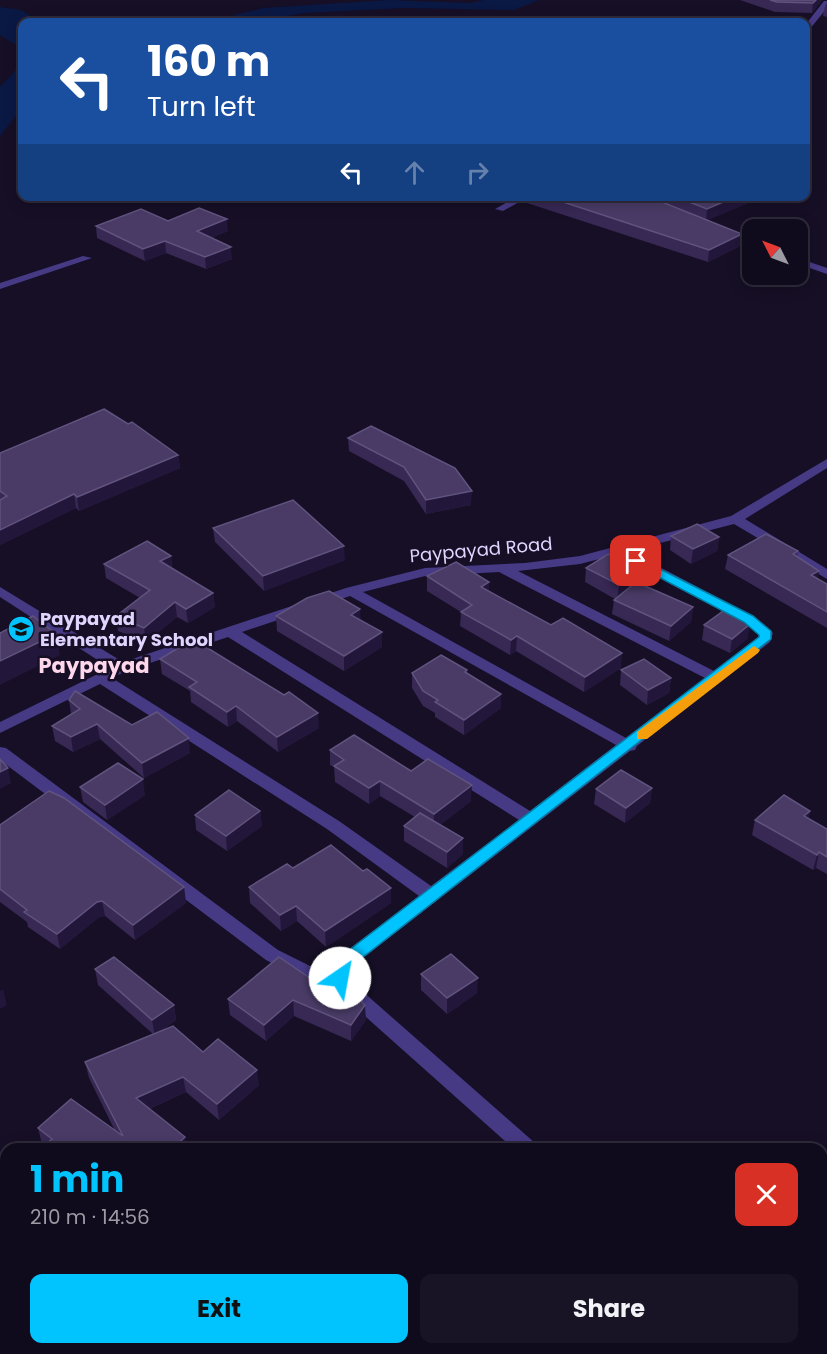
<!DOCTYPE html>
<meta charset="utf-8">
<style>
:root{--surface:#100b1c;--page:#191425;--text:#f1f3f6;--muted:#9c9ba3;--line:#302b3b;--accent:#01c4fe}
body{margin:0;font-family:Poppins,sans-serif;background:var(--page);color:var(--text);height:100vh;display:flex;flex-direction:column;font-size:22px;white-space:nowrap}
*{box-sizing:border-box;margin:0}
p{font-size:20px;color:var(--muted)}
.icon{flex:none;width:33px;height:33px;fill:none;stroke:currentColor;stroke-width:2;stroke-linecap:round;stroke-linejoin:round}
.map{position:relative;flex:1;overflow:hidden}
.side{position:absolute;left:0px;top:1143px;width:828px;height:212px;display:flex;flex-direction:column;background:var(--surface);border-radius:18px 18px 0 0;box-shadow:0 3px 15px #0003,0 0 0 2px var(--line)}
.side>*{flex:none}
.guide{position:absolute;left:18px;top:18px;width:792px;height:183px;border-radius:12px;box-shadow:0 3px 15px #0003,0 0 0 2px var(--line);background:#1a4fa0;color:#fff;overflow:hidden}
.needle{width:39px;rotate:312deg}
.tools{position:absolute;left:742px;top:219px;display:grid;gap:12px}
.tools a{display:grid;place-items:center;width:66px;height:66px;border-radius:12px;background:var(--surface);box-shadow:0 3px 15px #0003,0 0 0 2px var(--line);font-size:30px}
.pin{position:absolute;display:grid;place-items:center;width:51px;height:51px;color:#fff;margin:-26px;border-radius:12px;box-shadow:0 3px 9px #0006}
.me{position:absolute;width:66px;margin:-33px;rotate:33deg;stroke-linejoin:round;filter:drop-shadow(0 0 4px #0008)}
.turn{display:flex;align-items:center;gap:21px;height:126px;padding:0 30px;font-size:27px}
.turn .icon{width:78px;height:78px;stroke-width:2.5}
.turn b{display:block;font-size:42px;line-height:51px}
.lanes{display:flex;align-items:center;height:57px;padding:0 30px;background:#0003;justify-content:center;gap:30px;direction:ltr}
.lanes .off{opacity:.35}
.round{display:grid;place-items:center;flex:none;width:63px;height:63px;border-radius:12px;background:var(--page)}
.head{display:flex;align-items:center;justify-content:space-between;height:102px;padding:0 30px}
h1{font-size:36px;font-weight:700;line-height:45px;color:var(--accent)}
.primary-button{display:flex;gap:12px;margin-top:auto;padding:12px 30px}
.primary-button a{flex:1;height:69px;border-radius:12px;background:var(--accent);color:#111;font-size:24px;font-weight:700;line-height:69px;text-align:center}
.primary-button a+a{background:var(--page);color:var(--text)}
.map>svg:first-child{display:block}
.water{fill:#0a1844}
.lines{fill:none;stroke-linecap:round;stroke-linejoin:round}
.minor{fill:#473a85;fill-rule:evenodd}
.wall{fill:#372854}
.shaded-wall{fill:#22163a}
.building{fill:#493b66;stroke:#60537e;stroke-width:1.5}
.route{fill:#01c4fe;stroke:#017fa5;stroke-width:1.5}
.slow{fill:#f59e0b}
.labels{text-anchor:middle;stroke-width:5;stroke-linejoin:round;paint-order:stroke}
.street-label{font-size:18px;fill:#dfd5ff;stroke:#160f26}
.poi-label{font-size:18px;font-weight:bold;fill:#dfd5ff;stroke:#160f26;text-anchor:start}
.quarter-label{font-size:21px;font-weight:bold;fill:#ffd7eb;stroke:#160f26}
</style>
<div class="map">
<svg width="827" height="1354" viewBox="0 0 827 1354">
<rect width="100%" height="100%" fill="#160f26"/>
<g class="water">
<polygon points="389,0 470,3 484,0 539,0 514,10 404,8 304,13 255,22 205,22 263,8"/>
<polygon points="0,7 21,10 41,22 22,22 22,108 0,136 0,87 15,71 19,47 0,35"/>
</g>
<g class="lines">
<g class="minor">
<polygon points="824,1 827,1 827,8 809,30 806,30 806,24"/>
<polygon points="518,196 530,196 503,211 495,209"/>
<polygon points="722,231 753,242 753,249 718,236 718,232"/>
<polygon points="83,256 92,258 0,289 0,283"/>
<polygon points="798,258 827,268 827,274 798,264"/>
<path d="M827,459v9l-82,51 82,50v10l-93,-55 -105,27 124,65 20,17 -3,9 -133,104 -2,4 -5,1 -276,214 -5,13 4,5 182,160 3,6h-24l-175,-156 -5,-9 -33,-6 -35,-18 -266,-200v-13l6,1 272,202 32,16 24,4 6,-14 79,-60 -92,-67 -227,-145 -100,49v-11l110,-54 -110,-71v-10l123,75 223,-74 79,-20 100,-5 55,-7 151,-40zM615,555l128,67 16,12 -1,3 -44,34 -196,-100 62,-7zM499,572l206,106 -79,60 -263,-146 62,-16zM350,596l266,149 -86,66 -288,-179zM228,637l291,183 -88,66 -92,-65 -227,-143 14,-7z"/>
<polygon points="827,1181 827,1203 822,1205 822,1183"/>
<polygon points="678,1348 703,1348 701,1354 676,1354"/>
</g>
</g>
<g class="wall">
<polygon points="740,0 822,0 812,13 775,12"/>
<polygon points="827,3 827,17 823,16 825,6"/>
<polygon points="525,196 753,196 753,201 707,220 740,246 708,262 524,202"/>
<polygon points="168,221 228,231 211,238 232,259 206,269 166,253 145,261 97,238 96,226"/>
<polygon points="371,426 471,505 426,514 404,481 349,451 348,438"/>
<polygon points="0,453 178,455 180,468 79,511 76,508 0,545"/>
<polygon points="213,528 345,560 264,591 215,542"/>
<polygon points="671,536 719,537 717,551 691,564 670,550"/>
<polygon points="798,551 797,556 818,579 827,584 827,628 725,569 728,555"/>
<polygon points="171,556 172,568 213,593 215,607 188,623 177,617 146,642 118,631 116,616 140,598 106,578 104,564"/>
<polygon points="586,568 639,583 693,607 691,622 669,641 612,614 614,600 615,599 585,582"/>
<polygon points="427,576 489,591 621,668 584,692 516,651 510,655 460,626 461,612 427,591"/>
<polygon points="360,609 360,620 382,647 344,671 277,631 276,616"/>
<polygon points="704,625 748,638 730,653 702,640"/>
<polygon points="160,659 319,728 278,752 237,721 228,727 191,702 190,691 162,674"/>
<polygon points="467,670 467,674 501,694 501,708 464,735 435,717 435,713 423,706 412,688 412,673"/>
<polygon points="621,670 671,678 669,693 647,705 620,685"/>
<polygon points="69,700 132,725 190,753 144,778 100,739 73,752 55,741 52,726 71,714"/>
<polygon points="330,750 411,771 471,801 440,825 463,838 463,854 447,868 404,841 404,826 415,817 380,796 369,804 335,782 334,767 330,765"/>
<polygon points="80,787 145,795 107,820 83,802"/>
<polygon points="652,788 650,803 625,823 594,804 596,789"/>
<polygon points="260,811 262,826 227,851 196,830 195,815"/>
<polygon points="810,811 808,819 827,829 827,874 816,868 813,870 752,835 755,820"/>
<polygon points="0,825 184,887 186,903 135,940 105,916 99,917 60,949 28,927 27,922 0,902"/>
<polygon points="293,868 391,903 326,947 297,921 281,931 250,903 249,887"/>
<polygon points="279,957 366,1020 351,1041 294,1016 266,1041 230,1015 228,999"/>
<polygon points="95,969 174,1005 176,1020 163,1030 203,1052 259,1085 219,1120 186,1092 149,1109 187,1149 41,1149 45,1146 42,1144 38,1128 115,1131 89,1078 85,1062 153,1034 98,985"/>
<polygon points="421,974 477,993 447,1014 421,990"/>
<polygon points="6,1195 6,1237 0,1229 0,1199"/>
</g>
<g class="shaded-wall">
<polygon points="816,0 822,0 812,13 813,3"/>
<polygon points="737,196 753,196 753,201 706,221 707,209"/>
<polygon points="227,219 228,231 198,243 197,231"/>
<polygon points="742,234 740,246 708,262 709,250"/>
<polygon points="165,241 166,253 145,261 143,249"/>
<polygon points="231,247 232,259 206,269 205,257"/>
<polygon points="178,455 180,468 79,511 77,497"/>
<polygon points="472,491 471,505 426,514 426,500"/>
<polygon points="74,494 76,508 0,545 0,530"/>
<polygon points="719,537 717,551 691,564 693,549"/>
<polygon points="344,546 345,560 264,591 263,576"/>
<polygon points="171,556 172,570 160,561"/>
<polygon points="641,571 639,586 617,600 619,585"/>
<polygon points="819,571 817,586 811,575"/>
<polygon points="489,582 489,597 481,587"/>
<polygon points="213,593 215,607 188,623 186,609"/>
<polygon points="175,602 177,617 146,642 144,628"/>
<polygon points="693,607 691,622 669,641 671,626"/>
<polygon points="360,609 361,623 351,615"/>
<polygon points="750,624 748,638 730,653 732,639"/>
<polygon points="382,632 382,647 344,671 344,656"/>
<polygon points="56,634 60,655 0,685 0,661"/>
<polygon points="517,636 516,651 510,655 511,640"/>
<polygon points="622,653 621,668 584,692 585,677"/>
<polygon points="671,678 669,693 647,705 648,690"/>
<polygon points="501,694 501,708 464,735 464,720"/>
<polygon points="236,706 237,721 228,727 227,712"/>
<polygon points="318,713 319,728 278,752 277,737"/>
<polygon points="97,724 100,739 73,752 71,737"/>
<polygon points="189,738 190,753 144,778 142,763"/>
<polygon points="8,768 11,783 0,789 0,772"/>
<polygon points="143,779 145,795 107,820 105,805"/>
<polygon points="380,781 380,796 369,804 369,788"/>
<polygon points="472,785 471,801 434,830 434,814"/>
<polygon points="652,788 650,803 625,823 626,808"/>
<polygon points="260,811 262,826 227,851 226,836"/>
<polygon points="810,811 807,826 804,816"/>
<polygon points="463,838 463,854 447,868 447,852"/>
<polygon points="819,852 816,868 813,870 817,855"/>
<polygon points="184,887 186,903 135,940 133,925"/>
<polygon points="391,888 391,903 326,947 325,931"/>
<polygon points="102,901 105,916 99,917 60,949 57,934 97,902"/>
<polygon points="296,906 297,921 281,931 280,915"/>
<polygon points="478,978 477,993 447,1014 447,998"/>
<polygon points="3,989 7,1005 0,1009 0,991"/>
<polygon points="293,1000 294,1016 266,1041 264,1025"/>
<polygon points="174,1005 176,1020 155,1036 152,1020"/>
<polygon points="365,1005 366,1020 351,1041 351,1025"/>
<polygon points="257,1070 259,1085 219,1120 217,1104"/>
<polygon points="183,1077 186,1092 139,1113 136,1098"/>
<polygon points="185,1137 187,1149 172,1149"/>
<polygon points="96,1144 97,1149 90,1149"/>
<polygon points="6,1299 6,1317 0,1321 0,1303"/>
</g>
<g class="building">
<polygon points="770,0 816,0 813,3 777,2"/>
<polygon points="545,196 647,196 742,234 709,250"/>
<polygon points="674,196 737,196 707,209"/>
<polygon points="199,208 227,219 197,231 231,247 205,257 165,241 143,249 96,226 141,209 168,221"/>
<polygon points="104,409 128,424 132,422 178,455 77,497 74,494 0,530 0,500 7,496 0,491 0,453"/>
<polygon points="371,426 455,468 472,491 426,500 404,467 348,438"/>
<polygon points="293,500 344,546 263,576 213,528"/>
<polygon points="697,524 719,537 693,549 671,536"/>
<polygon points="766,534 798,551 793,554 819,571 811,575 827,584 827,612 728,555"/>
<polygon points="147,541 171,556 160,561 213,593 186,609 175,602 144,628 116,616 150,590 104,564"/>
<polygon points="608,554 641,571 619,585 586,568"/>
<polygon points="456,562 489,582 481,587 551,625 563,618 622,653 585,677 517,636 511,640 461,612 472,605 427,576"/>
<polygon points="636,582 693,607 671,626 614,600"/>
<polygon points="329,591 360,609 351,615 382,632 344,656 276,616 307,598"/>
<polygon points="723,611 750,624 732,639 704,625"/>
<polygon points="33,616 56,634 0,661 0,633"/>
<polygon points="193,639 284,695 289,692 318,713 277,737 236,706 227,712 189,687 197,682 160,659"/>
<polygon points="441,655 467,670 465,672 501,694 464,720 435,702 438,700 423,691 412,673"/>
<polygon points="644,659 671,678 648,690 621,670"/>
<polygon points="75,691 132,725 157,712 189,738 142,763 97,724 71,737 52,726 80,709 69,700"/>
<polygon points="354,735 411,771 428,759 472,785 434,814 380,781 369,788 334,766 344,760 330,750"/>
<polygon points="0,759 8,768 0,772"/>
<polygon points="118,763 143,779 105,805 80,787"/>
<polygon points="621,770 652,788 626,808 596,789"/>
<polygon points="229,790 260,811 226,836 195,815"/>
<polygon points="49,791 64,798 184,887 133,925 102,901 97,902 57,934 24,912 27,910 0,889 0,825"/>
<polygon points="784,795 810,811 804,816 827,829 827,857 819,852 817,855 755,820"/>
<polygon points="420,813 463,838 447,852 404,826"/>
<polygon points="331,845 363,871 367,869 391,888 325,931 296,906 280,915 249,887 287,864 293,868"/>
<polygon points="451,954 478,978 447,998 421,974"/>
<polygon points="114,957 174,1005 152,1020 95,969"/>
<polygon points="279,957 323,987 329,979 344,986 365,1005 351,1025 293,1000 264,1025 228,999"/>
<polygon points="173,1026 203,1052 218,1039 257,1070 217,1104 183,1077 136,1098 185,1137 172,1149 102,1149 96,1144 90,1149 41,1149 52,1139 38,1128 71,1099 123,1136 85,1062"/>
<polygon points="6,1195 6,1227 0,1219 0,1199"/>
<polygon points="6,1266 6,1299 0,1303 0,1270"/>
<polygon points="82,1348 130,1348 137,1354 77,1354"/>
<polygon points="172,1348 187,1348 193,1354 167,1354"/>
</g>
<polygon class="route" points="636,557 753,616 771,631 771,639 353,965 346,983 334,983 331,978 340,957 759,637 759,635 744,622 632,563 630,561"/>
<polygon class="slow" points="754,646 760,650 758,653 647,739 637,739 637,732"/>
<defs>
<symbol id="school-disc" viewBox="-11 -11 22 22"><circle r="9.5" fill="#01c4fe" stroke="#160f26"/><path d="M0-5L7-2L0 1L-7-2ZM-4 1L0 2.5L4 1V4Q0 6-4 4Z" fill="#111"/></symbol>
</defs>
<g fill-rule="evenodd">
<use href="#school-disc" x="6" y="614" width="30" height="30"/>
</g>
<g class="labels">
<g class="street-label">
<text transform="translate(481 550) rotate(-5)" y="6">Paypayad Road</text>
</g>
<g class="poi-label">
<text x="40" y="625">Paypayad<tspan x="40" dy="21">Elementary School</tspan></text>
</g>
<g class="quarter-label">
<text x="94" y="673">Paypayad</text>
</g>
</g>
</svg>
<div class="tools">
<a><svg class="needle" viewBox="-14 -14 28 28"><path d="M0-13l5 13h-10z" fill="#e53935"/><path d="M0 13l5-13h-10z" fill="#9c9ba3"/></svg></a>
</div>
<div class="pin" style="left:636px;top:561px;background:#d93025"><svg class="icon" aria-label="arrive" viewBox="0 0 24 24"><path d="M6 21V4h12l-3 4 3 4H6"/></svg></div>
<svg class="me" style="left:340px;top:978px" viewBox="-20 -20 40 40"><circle r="19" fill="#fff"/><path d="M0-13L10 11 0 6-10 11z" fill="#01c4fe"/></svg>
<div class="guide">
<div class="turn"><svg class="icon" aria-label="left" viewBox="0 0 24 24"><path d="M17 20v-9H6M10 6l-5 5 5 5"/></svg><div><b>160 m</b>Turn left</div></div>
<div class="lanes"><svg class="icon" aria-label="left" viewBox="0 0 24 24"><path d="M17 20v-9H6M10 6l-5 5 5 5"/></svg><svg class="icon off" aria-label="ahead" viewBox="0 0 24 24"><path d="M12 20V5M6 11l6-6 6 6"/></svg><svg class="icon off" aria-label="right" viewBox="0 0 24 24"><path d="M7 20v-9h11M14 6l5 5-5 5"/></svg></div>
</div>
<section class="side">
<div class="head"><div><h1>1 min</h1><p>210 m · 14:56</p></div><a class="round" style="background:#d93025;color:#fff"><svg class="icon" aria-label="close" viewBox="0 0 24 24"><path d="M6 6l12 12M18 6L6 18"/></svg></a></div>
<div class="primary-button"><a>Exit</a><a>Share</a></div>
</section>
</div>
